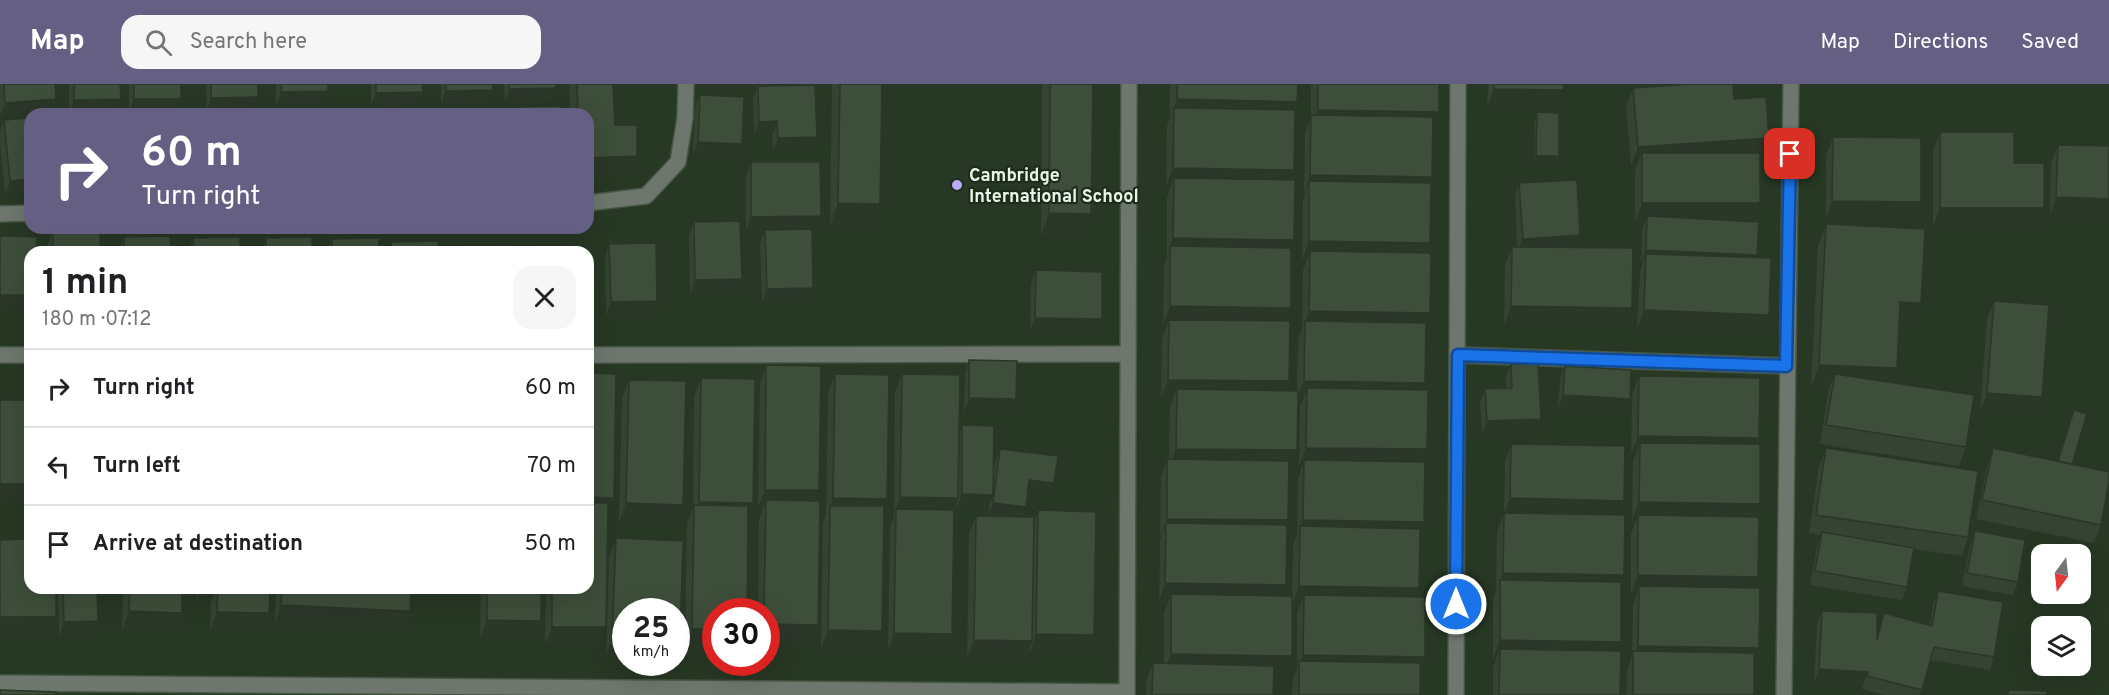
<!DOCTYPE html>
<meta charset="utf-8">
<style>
:root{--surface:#fff;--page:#f6f6f6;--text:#202124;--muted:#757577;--line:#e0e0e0;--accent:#645f83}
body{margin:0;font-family:Overpass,sans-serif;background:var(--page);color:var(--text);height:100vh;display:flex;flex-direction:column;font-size:22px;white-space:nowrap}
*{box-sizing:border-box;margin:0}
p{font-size:20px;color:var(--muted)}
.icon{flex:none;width:33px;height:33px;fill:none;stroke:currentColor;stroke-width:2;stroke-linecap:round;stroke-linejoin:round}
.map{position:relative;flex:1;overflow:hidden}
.panel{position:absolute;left:24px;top:162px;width:570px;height:348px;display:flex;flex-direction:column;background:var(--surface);border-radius:18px;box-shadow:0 6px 24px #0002}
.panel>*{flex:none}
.banner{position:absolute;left:24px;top:24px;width:570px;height:126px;border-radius:18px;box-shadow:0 6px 24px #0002;background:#645f83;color:#fff;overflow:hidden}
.needle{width:39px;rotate:195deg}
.controls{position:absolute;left:2031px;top:460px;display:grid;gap:12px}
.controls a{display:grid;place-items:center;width:60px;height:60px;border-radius:12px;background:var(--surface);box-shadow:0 6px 24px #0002;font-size:30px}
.speed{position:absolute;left:612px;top:514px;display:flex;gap:12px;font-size:30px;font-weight:700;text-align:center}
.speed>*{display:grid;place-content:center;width:78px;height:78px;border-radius:50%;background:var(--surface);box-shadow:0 6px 24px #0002;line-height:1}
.speed small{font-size:15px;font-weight:400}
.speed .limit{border:9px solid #d22;background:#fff;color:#111}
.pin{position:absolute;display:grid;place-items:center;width:51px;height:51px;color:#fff;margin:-26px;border-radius:12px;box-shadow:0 3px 9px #0006}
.me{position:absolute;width:66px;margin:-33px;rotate:0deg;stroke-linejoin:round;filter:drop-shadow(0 0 4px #0008)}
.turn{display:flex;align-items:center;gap:21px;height:126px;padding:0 18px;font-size:27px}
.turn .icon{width:78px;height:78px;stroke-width:2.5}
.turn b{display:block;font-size:42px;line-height:51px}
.round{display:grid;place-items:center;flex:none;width:63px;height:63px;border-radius:18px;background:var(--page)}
.headline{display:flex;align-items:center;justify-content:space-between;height:102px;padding:0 18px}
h1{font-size:36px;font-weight:700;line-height:45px}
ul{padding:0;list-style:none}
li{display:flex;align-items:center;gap:18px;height:78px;padding:0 18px;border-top:2px solid var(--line)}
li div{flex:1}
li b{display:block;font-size:22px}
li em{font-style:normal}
header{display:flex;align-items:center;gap:36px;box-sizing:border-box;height:84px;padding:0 30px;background:var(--accent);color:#fff}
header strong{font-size:28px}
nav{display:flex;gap:33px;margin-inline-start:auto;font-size:21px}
.search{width:420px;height:54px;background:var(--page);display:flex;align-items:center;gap:15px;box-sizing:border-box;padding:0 21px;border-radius:18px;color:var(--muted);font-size:22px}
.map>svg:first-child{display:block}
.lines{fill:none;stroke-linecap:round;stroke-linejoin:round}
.minor-casing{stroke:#465644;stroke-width:18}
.minor{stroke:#6e776d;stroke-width:15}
.wall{fill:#344332;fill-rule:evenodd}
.shaded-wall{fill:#2b3729}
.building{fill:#3d4e3a;stroke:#2b3729;stroke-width:1.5}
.route-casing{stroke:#114b97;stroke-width:15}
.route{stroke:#1a73e8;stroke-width:10}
.poi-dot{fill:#b8abf7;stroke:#1d2d1b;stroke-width:2}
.labels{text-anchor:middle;stroke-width:4.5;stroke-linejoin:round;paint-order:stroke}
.poi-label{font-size:18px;font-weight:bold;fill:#eaf5e9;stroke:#1d2d1b;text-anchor:start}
</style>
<header>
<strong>Map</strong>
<div class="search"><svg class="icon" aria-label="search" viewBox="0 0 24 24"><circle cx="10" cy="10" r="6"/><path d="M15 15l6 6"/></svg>Search here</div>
<nav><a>Map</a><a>Directions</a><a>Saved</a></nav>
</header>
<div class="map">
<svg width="2109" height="611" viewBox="0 0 2109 611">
<rect width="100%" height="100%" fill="#273824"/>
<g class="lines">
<defs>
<g id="minor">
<polyline points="588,119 646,112 678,78 685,34 686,0"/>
<polyline points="0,130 30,129"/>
<polyline points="0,271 30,271"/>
<polyline points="588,271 1128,270"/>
<polyline points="1458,271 1786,282"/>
<polyline points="0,599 1127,608"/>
<polyline points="1127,611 1129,0"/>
<polyline points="1456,611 1458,0"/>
<polyline points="1784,611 1791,0"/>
</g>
</defs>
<use href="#minor" class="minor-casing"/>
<use href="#minor" class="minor"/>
</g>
<g class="wall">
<polygon points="0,0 55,0 56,15 51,28 0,32"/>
<polygon points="69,0 120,0 121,15 116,28 69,29"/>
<polygon points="129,0 181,0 176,28 129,29"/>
<polygon points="206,0 258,0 253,27 207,28"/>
<polygon points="276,0 328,0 323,21 276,21"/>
<polygon points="371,0 422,0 423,8 418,21 371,22"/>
<polygon points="441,0 493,0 493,6 488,19 441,20"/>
<polygon points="504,0 556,0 551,18 505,19"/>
<polygon points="569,0 613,0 615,41 631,91 588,93 588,30 570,30"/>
<polygon points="695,0 764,0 763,2 817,53 812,66 773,67 772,51 754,51 753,15 757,4 695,2"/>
<polygon points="832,0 882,0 880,120 872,143 830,142"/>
<polygon points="1042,0 1093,0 1083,153 1041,152"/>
<path d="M1170,0h128l-1,18 -2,8 -5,70 4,60 -3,8 -5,73 3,60 -3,9h11l1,-50 4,-12 1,-58 4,-10h-5l1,-60 2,-6h-1l1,-60 6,-17v-33h128l-7,45 -3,54 1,60 -4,10v72l-4,65 5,59 -4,13 1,60 -4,11 -3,64 8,60 -5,12v26h-128l1,-16 4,-11v-55l3,-8h-8l-7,69h-11l-1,21h-127v-13l7,-19h11v-50l4,-11h-9l1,-60 1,-5h-1l1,-60 6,-18h2l1,-52 3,-9h-12l1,-60 5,-13h-4l1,-60 3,-8v-60l4,-11h-5l1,-60 3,-8zM1298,316h5l-3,6 -1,60h3l-4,12 -1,56 -4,11 -1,51h-10l4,-71 2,-5v-51h2l7,-19z"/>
<polygon points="1488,0 1564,0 1557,24 1487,23"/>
<polygon points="1633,4 1734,15 1762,73 1760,73 1754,137 1756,174 1769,231 1762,250 1637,245 1640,188 1643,179 1641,179 1642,145 1645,138 1635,138 1635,87 1637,81 1631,82 1626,22"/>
<polygon points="700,11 742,60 737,74 693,71 695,25"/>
<polygon points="1537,28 1559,72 1557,79 1534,79 1535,36"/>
<polygon points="30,34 30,108 5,111 0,59 0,47 4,36"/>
<polygon points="1940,48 2014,79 2037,143 1933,142 1933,67"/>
<polygon points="1833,53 1914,136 1826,135 1826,72"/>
<polygon points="2058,61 2109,62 2050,132 2051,79"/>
<polygon points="751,78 816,146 812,146 808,217 762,218 760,159 765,146 746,146 746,92"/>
<polygon points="1519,99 1580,151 1576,164 1625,243 1504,241 1505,181 1512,163 1517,163 1515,112"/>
<polygon points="694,138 737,209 690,210 689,152"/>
<polygon points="1826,140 1913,241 1899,241 1892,299 1966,363 1959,382 1820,360 1828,308 1829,304 1811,303 1818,162"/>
<polygon points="53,147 100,168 48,168 48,160"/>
<polygon points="124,153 171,168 119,168"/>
<polygon points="193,154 240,168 189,168"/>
<polygon points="266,154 312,168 261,168"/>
<polygon points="332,155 379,168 327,168"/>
<polygon points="391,158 438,168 388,168"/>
<polygon points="609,160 653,231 606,232 605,173"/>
<polygon points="1036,186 1102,235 1097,249 1030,247 1031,200"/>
<polygon points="1994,217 2036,332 1980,327 1987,235"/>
<polygon points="969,276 1016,315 1011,328 964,328 965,289"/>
<polygon points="1511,280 1541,335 1536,349 1482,351 1480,318 1485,305 1506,304 1506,294"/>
<polygon points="766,281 819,406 815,417 818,541 812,560 766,528 758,528 759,435 763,424 758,424 760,300"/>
<polygon points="1565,282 1625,328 1558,325 1560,295"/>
<polygon points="835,290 884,426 882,547 876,565 821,564 823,440 826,430 828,309"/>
<polygon points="902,290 959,351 962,341 993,393 995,378 1000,365 1050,412 1028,410 1026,423 1023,433 1034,439 1038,426 1087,570 1030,569 1030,563 1025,575 967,574 969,450 976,432 988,432 990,418 988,424 957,424 957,417 954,426 952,550 945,568 888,567 890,443 894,432 895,308"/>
<polygon points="1639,292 1756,360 1755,433 1758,493 1754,504 1754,611 1626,611 1627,586 1632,572 1633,521 1637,510 1631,510 1631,450 1636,437 1632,437 1633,377 1636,370 1631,370 1632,311"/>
<polygon points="701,294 753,419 716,528 716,564 685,564 687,439 693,424 694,313"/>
<polygon points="629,296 677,439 619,438 622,314"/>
<polygon points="1511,360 1624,417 1619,431 1621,498 1617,567 1620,611 1493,611 1493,584 1496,575 1493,575 1493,515 1496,507 1497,448 1504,429 1505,378"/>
<polygon points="1826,364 1968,453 1962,472 1913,465 1907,503 1902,516 1810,501 1817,462 1821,451 1809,449 1819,382"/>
<polygon points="1993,364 2072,380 2101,441 2094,459 1976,435 1987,382"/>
<polygon points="608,431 600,562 545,561 546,504 588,504"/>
<polygon points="1975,447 2018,498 2013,511 1962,502 1970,460"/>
<polygon points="616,454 683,457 680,556 676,565 676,528 626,528 626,573 606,573 609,473"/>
<polygon points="58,504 97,504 98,537 93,551 59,552"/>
<polygon points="123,504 196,504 191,520 182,519 182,529 175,547 122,546"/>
<polygon points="197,504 270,504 263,548 210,546 211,518 196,518"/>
<polygon points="276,504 411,504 410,527 404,545 275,540"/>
<polygon points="481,504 541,504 541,537 534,556 480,555"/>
<polygon points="1938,507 1994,573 1990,586 1930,576 1920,611 1884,611 1862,605 1863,601 1814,598 1817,540 1822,527 1877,552 1884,529 1930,541 1933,520"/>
</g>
<g class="shaded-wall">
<polygon points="696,0 764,0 763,4 758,2 757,4 695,2"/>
<polygon points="556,4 551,18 505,19 509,5"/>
<polygon points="1494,5 1563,6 1557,24 1487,23"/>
<polygon points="493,6 488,19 441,20 446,7"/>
<polygon points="328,7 323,21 276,21 281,8"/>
<polygon points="423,8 418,21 371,22 376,9"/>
<polygon points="258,13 253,27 207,28 211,14"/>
<polygon points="56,15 51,28 0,32 5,19"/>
<polygon points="121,15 116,28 69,29 74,16"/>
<polygon points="134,15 181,15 176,28 129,29"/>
<polygon points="1177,15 1297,18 1291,36 1174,24 1170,34"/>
<polygon points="1318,26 1439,28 1432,46 1311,45"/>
<polygon points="777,37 772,51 754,51 759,38"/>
<polygon points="817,53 812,66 773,67 778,54"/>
<polygon points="1769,54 1762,73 1642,81 1642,69 1637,81 1631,82 1638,63"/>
<polygon points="698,58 742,60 737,74 693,71"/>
<polygon points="637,72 631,91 588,93 588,74"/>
<polygon points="1536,72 1559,72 1557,79 1534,79"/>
<polygon points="1173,84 1294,86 1288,104 1174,94 1171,102 1166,102"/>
<polygon points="1310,91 1432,93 1425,111 1309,97 1305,110 1304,110"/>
<polygon points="30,95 30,108 5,111 10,97"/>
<polygon points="2056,113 2109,115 2109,134 2050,132"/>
<polygon points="1832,117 1921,118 1914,136 1826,135"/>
<polygon points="838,119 880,120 872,143 830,142"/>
<polygon points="1642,119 1760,119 1753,138 1647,132 1645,138 1635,138"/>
<polygon points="1940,124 2044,124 2037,143 1933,142"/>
<polygon points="1049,129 1091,130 1083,153 1041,152"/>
<polygon points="821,132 816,146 746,146 751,133"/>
<polygon points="1580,151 1575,165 1518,168 1523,155"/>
<polygon points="1173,154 1294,156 1287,175 1170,162 1166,173"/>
<polygon points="1309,157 1430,159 1423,177 1310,167 1307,176 1302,176"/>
<polygon points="1646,166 1757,171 1752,185 1646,170 1643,179 1641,179"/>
<polygon points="742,195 737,209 690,210 695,196"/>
<polygon points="813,204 808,217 762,218 767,205"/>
<polygon points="0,211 30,211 30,225 0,224"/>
<polygon points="657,217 653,231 606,232 611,218"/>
<polygon points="1900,218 1921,219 1913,241 1892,240"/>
<polygon points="1170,222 1291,224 1284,243 1169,236 1167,241 1163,241"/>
<polygon points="1511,222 1632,224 1625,243 1504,241"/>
<polygon points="1644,226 1769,231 1762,250 1637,245"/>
<polygon points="1309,227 1430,229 1423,248 1305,239"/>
<polygon points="1035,234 1102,235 1097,249 1030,247"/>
<polygon points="1819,281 1897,284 1889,307 1835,290 1829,304 1811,303"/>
<polygon points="1168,296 1289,297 1282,316 1177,305 1173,314 1161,314"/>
<polygon points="1304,297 1425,299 1418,317 1307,304 1303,316 1297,316"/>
<polygon points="1987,309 2042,313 2036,332 1980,327"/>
<polygon points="1563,311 1630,315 1625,328 1558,325"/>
<polygon points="969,314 1016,315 1011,328 964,328"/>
<polygon points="1541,335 1536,349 1482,351 1487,337"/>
<polygon points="1638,352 1759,354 1752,372 1640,359 1636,370 1631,370"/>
<polygon points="1306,364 1427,365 1420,384 1304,376 1302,382 1299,382"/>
<polygon points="1176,365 1297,366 1290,385 1169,383"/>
<polygon points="1029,396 1054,399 1050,412 1024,409"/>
<rect x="0" y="400" width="30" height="18"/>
<polygon points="765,406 819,406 812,425 766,416 763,424 758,424"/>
<polygon points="962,410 993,411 988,424 957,424"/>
<polygon points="588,413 614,414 607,432 588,432"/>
<polygon points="900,413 958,414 951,433 896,425 893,432"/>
<polygon points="833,414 887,415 881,434 830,424"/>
<polygon points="1510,414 1624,417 1617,435 1503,433"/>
<polygon points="699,418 753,419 747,438 694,434"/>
<polygon points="1639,418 1760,420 1753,439 1638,431 1636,437 1632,437"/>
<polygon points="626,419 683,421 677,439 619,438"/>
<polygon points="993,419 1026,423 1021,437 988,433"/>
<polygon points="1167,435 1288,436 1281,455 1166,439 1161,453 1160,453"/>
<polygon points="1303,436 1424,438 1418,456 1299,446"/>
<polygon points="1503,489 1624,491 1617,509 1500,496 1496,507"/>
<polygon points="1638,491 1758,493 1751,512 1639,502 1637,510 1631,510"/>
<polygon points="1165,499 1286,501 1280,519 1171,510 1168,518 1159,518"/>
<polygon points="1299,502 1419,504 1413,523 1304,511 1300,521 1292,521"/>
<polygon points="181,504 196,504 191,520 176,519"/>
<polygon points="201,504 216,504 211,518 196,518"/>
<polygon points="281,521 410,527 404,545 275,540"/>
<polygon points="129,527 182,529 175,547 122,546"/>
<polygon points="217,528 269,529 263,548 210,546"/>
<polygon points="0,533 56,533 50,551 0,552"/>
<polygon points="487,536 541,537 534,556 480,555"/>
<polygon points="98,537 93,551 59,552 64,538"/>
<polygon points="766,540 818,541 812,560 766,559"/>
<polygon points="552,543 606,543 600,562 545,561"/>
<polygon points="692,545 716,545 716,564 685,564"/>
<polygon points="828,546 882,547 876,565 821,564"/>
<polygon points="894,549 952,550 945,568 888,567"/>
<polygon points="1036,550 1094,551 1087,570 1030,569"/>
<polygon points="612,554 626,555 626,573 606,573"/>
<polygon points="676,556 680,556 676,565"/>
<polygon points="974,556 1032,557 1025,575 967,574"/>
<polygon points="1500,556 1621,558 1614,577 1500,565 1496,575 1493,575"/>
<polygon points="1638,562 1759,564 1753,582 1633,576"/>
<polygon points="1171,570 1292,572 1285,590 1164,589"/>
<polygon points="1303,571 1425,573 1418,591 1299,582"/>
<polygon points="1819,585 1868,588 1863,601 1814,598"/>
</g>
<g class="building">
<polygon points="4,0 55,0 56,15 5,19"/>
<polygon points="74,0 120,0 121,15 74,16"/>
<rect x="134" y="0" width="47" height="15"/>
<polygon points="211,0 258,0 258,13 211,14"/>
<polygon points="281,0 328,0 328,7 281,8"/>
<polygon points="376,0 422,0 423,8 376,9"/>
<polygon points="446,0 493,0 493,6 446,7"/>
<polygon points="509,0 556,0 556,4 509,5"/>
<polygon points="577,0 613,0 615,41 637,41 637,72 588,74 588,30 578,30"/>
<polygon points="840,0 882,0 880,120 838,119"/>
<polygon points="1050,0 1093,0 1091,130 1049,129"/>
<polygon points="1177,0 1298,0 1297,18 1177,15"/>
<polygon points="1318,0 1439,0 1439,28 1318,26"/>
<polygon points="1494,0 1564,0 1563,6 1494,5"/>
<polygon points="1691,0 1733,0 1734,15 1766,13 1769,54 1638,63 1633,4"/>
<polygon points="815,1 817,53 778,54 777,37 759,38 758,2"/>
<polygon points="700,11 744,13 742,60 698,58"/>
<polygon points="562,22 562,30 515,30 515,23"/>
<polygon points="1174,24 1295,26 1294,86 1173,84"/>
<polygon points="421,27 421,30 375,30 375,28"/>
<polygon points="1537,28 1559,29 1559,72 1536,72"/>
<polygon points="331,29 331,30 300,30"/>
<polygon points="481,29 481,30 434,30"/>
<polygon points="1311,31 1433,33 1432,93 1310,91"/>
<polygon points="30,34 30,95 10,97 4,36"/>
<polygon points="1940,48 2014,48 2014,79 2044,79 2044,124 1940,124"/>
<polygon points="1833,53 1921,54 1921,118 1832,117"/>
<polygon points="2058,61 2109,62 2109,115 2056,113"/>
<rect x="1642" y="69" width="118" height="50"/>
<polygon points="751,78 820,78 821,132 751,133"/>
<polygon points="1174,94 1295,96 1294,156 1173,154"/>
<polygon points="1577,96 1580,151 1523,155 1519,99"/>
<polygon points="1309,97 1431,99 1430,159 1309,157"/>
<polygon points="1647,132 1759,138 1757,171 1646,166"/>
<polygon points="740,137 742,195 695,196 694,138"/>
<polygon points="1826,140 1925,145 1921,219 1900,218 1897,284 1819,281"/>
<polygon points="812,145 813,204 767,205 765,146"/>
<polygon points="100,146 100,168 53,168 53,147"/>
<polygon points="0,152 37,153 36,168 30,168 30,211 0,211"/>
<polygon points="170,152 171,168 124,168 124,153"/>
<polygon points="240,153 240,168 194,168 193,154"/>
<polygon points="312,153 312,168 266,168 266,154"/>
<polygon points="379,154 379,168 333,168 332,155"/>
<polygon points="438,157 438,168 391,168 391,158"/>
<polygon points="656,159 657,217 611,218 609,160"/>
<polygon points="508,161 508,168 462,168 461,162"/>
<polygon points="581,161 581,168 534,168 534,162"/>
<polygon points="1170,162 1291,164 1291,224 1170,222"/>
<polygon points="1512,163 1633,164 1632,224 1511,222"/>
<polygon points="1310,167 1431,169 1430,229 1309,227"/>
<polygon points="1646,170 1771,174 1769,231 1644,226"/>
<polygon points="1036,186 1102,188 1102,235 1035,234"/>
<polygon points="1994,217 2049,221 2042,313 1987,309"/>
<polygon points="1169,236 1290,237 1289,297 1168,296"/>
<polygon points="1305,237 1426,239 1425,299 1304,297"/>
<polygon points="969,276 1017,277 1016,315 969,314"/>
<polygon points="1511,280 1538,280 1541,335 1487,337 1485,305 1512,304"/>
<polygon points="766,281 821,282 819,406 765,406"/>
<polygon points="1565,282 1631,286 1630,315 1563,311"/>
<polygon points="588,289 616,290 614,414 588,413"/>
<polygon points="835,290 889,291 887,415 833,414"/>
<polygon points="902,290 960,291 958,414 900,413"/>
<polygon points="1835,290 1974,311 1966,363 1826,341"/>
<polygon points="1639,292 1760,294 1759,354 1638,352"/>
<polygon points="701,294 755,295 753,419 699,418"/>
<polygon points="629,296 686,297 683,421 626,419"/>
<polygon points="1307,304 1428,306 1427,365 1306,364"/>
<polygon points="1177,305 1298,307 1297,366 1176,365"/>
<rect x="0" y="316" width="30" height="84"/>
<polygon points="2074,326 2087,330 2072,380 2058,377"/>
<polygon points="962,341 994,342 993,411 962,410"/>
<polygon points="1640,359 1760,360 1760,420 1639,418"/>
<polygon points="1511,360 1625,362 1624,417 1510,414"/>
<polygon points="1826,364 1978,387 1968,453 1816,431"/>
<polygon points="1993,364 2109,388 2109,398 2101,441 1982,416"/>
<polygon points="1000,365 1058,372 1054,399 1029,396 1026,423 993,419"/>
<polygon points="1167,375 1289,377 1288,436 1167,435"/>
<polygon points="1304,376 1425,378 1424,438 1303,436"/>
<polygon points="766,416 820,417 818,541 766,540 766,528 764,528"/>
<polygon points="588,419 608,419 606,543 552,543 552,504 588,504"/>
<polygon points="694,421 748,422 747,528 716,528 716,545 692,545"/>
<polygon points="830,422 884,422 882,547 828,546"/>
<polygon points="896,425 954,426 952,550 894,549"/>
<polygon points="1038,426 1096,428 1094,551 1036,550"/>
<polygon points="1504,429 1625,431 1624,491 1503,489"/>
<polygon points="1638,431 1759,433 1758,493 1638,491"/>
<polygon points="976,432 1034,433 1032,557 974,556"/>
<polygon points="1166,439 1287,441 1286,501 1165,499"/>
<polygon points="1300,442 1420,445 1419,504 1299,502"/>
<polygon points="1975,447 2025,456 2018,498 1967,489"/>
<polygon points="1822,448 1914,464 1907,503 1815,487"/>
<polygon points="616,454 683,457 680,556 676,556 676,528 626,528 626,555 612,554"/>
<polygon points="30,455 30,504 56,504 56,533 0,533 0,456"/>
<polygon points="1500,496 1621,498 1621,558 1500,556"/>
<polygon points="1639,502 1760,504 1759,564 1638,562"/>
<polygon points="63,504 97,504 98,537 64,538"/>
<polygon points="130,504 182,504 182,529 129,527"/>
<polygon points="218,504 270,504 269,529 217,528"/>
<polygon points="282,504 411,504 410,527 281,521"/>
<polygon points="487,504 541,504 541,537 487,536"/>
<polygon points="1938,507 2003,518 1994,573 1934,563 1922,606 1867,592 1868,588 1819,585 1822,527 1877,529 1877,556 1884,529 1932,542"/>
<polygon points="1171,510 1292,512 1292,572 1171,570"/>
<polygon points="1304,511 1425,513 1425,573 1303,571"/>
<polygon points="1500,565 1621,567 1620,611 1499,611"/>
<polygon points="1633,567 1754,569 1754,611 1633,611"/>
<polygon points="1299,577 1420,579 1420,611 1299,611"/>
<polygon points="1153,579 1274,582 1273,611 1152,611"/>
<polygon points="0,606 56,608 56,611 0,611"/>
<polygon points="2008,606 2047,607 2047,611 2008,611"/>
</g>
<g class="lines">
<defs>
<polyline id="route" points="1456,520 1458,271 1786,282 1790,70"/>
</defs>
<use href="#route" class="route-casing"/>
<use href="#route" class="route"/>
</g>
<circle class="poi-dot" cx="957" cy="101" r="6"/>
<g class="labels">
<g class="poi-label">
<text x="969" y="97">Cambridge<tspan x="969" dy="21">International School</tspan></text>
</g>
</g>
</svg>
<div class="controls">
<a><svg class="needle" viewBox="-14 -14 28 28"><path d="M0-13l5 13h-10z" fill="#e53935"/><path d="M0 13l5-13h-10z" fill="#757577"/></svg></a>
<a><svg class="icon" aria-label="layers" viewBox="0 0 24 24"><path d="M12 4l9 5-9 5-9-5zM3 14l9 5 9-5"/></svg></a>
</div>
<div class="speed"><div>25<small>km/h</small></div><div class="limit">30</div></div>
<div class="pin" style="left:1790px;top:70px;background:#d93025"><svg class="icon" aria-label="arrive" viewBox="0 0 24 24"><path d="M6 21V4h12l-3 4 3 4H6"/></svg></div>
<svg class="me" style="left:1456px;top:520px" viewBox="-20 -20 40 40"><circle r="17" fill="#1a73e8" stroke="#fff" stroke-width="3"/><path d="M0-11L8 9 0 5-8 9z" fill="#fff"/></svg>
<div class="banner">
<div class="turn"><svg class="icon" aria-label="right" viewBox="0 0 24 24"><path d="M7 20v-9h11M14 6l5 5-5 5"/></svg><div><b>60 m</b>Turn right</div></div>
</div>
<section class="panel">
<div class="headline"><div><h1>1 min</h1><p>180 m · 07:12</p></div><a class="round"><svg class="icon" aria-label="close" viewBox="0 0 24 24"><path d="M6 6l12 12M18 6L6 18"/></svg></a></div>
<ul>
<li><svg class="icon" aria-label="right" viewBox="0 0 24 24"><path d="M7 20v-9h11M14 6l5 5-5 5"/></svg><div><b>Turn right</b></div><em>60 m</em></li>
<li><svg class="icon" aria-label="left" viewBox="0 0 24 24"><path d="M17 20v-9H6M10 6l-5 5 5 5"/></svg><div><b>Turn left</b></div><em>70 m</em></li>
<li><svg class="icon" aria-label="arrive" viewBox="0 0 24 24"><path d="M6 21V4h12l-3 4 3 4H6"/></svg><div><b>Arrive at destination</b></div><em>50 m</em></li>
</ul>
</section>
</div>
